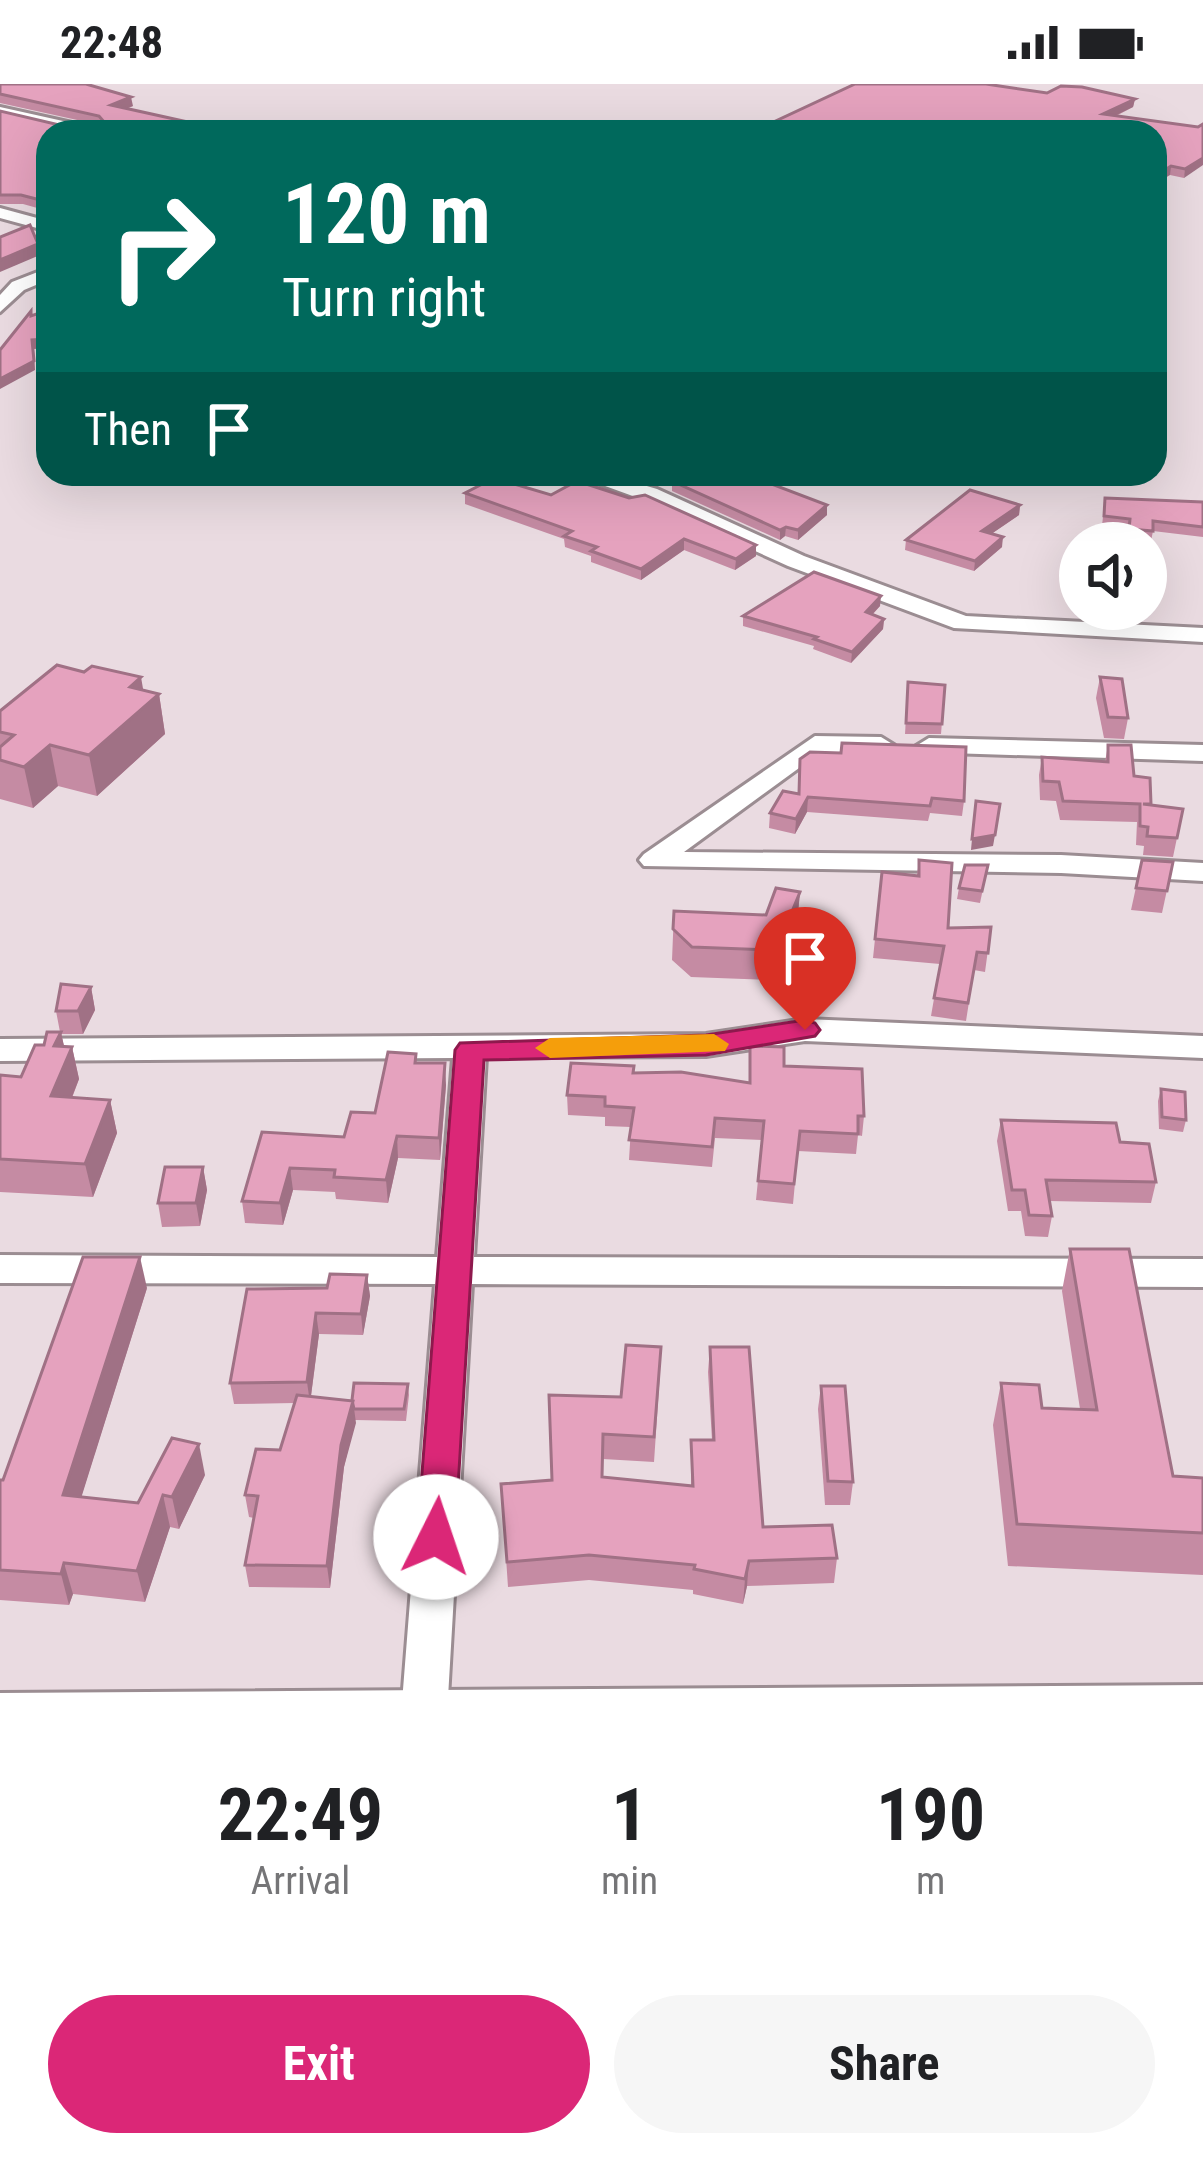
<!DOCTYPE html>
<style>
:root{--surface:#fff;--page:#f6f6f6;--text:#202124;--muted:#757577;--accent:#db2777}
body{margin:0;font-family:"Roboto Condensed",sans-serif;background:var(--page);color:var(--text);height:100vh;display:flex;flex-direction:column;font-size:45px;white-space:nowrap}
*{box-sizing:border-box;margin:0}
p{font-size:39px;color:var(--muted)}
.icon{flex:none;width:66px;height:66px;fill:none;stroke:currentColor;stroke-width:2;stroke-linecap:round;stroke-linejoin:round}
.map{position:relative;height:1653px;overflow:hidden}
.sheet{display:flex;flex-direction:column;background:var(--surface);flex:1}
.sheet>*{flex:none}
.guide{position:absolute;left:36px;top:36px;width:1131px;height:366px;border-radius:36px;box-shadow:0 12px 48px #0002;background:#00695c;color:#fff;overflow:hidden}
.controls{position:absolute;left:1059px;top:438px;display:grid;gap:24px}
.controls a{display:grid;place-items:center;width:108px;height:108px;border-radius:50%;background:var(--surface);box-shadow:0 12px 48px #0002;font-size:60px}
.pin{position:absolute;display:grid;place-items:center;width:102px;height:102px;color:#fff;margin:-123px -51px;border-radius:50% 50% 50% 0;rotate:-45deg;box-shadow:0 0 12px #0007}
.pin .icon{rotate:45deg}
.me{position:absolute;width:132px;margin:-66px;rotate:4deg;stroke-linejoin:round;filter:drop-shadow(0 0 9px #0008)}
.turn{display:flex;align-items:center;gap:42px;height:252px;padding:0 48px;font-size:54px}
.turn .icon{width:156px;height:156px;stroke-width:2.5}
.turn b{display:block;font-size:84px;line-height:102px}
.then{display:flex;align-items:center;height:114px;padding:0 48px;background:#0003;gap:24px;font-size:45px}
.eta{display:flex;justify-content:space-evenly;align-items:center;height:204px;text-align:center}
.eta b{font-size:72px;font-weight:700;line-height:84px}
.primary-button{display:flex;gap:24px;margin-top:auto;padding:24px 48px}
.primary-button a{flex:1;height:138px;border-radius:72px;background:var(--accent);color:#fff;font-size:48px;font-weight:700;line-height:138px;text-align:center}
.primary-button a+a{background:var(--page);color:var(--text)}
.status{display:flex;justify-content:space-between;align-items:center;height:84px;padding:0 60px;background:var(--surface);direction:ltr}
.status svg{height:33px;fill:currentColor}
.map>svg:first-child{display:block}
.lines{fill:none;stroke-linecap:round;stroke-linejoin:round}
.minor-casing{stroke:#9b8d92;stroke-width:6}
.major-casing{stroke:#9b8d92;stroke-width:6}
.minor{fill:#fff;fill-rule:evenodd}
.major{fill:#fff;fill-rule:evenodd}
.wall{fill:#c58ba3}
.shaded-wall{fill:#a07185}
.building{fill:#e5a2be;stroke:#a07185;stroke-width:3}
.route{fill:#db2777;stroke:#8e194d;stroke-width:3}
.slow{fill:#f59e0b}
</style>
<div class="status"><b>22:48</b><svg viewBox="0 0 49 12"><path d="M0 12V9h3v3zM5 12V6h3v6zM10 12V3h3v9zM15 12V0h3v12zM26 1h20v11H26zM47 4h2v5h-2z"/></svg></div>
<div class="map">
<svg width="1203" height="1653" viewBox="0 0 1203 1653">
<rect width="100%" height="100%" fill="#eadbe1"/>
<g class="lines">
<defs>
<g id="minor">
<polygon points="0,23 99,45 102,48 74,48 0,31"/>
<polygon points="0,124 48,137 48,147 0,134"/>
<polygon points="48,184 48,196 24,206 0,228 0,211 12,198"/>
<polygon points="572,390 606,390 657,405 804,472 966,532 1203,544 1203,558 954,544 788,482 641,415"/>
<polygon points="815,652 881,653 894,661 881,669 821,668 684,768 1061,771 1203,779 1203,797 1061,789 644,782 639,776 644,770"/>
<polygon points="929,654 1203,661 1203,677 919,668 916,662"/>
<polygon points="805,935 1203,952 1203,974 805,957 706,972 486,973 474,1173 1203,1175 1203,1203 472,1200 447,1631 440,1646 424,1652 408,1646 401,1631 435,1200 0,1199 0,1171 437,1173 453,974 0,977 0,955 706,950"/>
</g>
<polygon id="major" points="1203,1601 1203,1653 0,1653 0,1609"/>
</defs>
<use href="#minor" class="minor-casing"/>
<use href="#major" class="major-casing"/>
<use href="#minor" class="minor"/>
<use href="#major" class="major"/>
</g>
<g class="wall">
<polygon points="0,0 133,22 125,25 233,48 48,48 48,127 23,120 0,120 0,27 72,44 102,43 100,41 0,19"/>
<polygon points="1047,9 1135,15 1133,23 1116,32 1198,43 1184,94 1170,91 1155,48 752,48"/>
<polygon points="494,394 756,472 735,486 684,466 641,496 591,478 591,472 565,463 564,455 465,420 465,409"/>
<polygon points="672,397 827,421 827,431 798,456 785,452 780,456 672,407"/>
<polygon points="1105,414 1203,418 1203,453 1153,447 1151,457 1128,454 1128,445 1102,442"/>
<polygon points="1020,421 1019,431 991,450 1002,463 974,487 905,466 906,456"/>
<polygon points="880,522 873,530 884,535 883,545 851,579 813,565 814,562 743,542 743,532"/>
<polygon points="1100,593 1128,634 1124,655 1104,654 1096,614"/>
<polygon points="908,598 945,601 941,650 905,650"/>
<polygon points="143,606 159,610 165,650 97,712 58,702 33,724 0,715 0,627"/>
<polygon points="1108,661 1134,692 1151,721 1183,725 1173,773 1143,771 1144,762 1136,761 1137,738 1060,736 1056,717 1040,716 1039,691 1042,673 1105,678"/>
<polygon points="800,675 964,717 962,732 930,729 928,737 807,728 795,750 769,744 770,729 798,710"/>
<polygon points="919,776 948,844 991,843 985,888 974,886 966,937 931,932 940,880 873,874 882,788 917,792"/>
<polygon points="1142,776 1173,778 1162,829 1131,826"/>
<polygon points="988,781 980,819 957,815 959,804"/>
<polygon points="800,808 798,830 810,859 808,890 771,888 770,896 691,893 672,876 674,827 766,831"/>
<polygon points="91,903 95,926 83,950 61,950 64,962 72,963 79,995 72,1014 110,1016 117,1049 93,1113 0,1108 0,991 21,993 44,961 60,948 56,927"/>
<polygon points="750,962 864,1032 862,1052 858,1051 856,1070 798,1067 793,1120 756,1116 762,1056 715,1054 712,1083 629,1076 631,1043 605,1042 605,1033 568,1031 567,1011 634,989 749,999"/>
<polygon points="417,979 446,1001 440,1076 398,1074 388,1119 336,1115 335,1108 293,1106 283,1141 245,1139 242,1117 262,1048 344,1053 375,1029"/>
<polygon points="1161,1005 1186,1036 1183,1048 1159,1045 1158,1017"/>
<polygon points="1001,1036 1120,1058 1156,1098 1151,1119 1049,1117 1052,1132 1048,1153 1025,1152 1021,1127 1008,1127 997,1057"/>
<polygon points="203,1083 207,1106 200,1142 162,1143 158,1119"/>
<polygon points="1070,1165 1173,1392 1203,1394 1203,1491 1008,1482 993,1341 1001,1299 1042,1324 1080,1325 1062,1207"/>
<polygon points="367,1191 370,1212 363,1251 319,1250 311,1312 352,1316 408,1300 409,1311 406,1337 355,1336 344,1383 330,1504 249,1503 245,1481 254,1434 249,1433 245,1411 280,1366 294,1319 234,1320 230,1299 327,1204"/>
<polygon points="147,1204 81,1413 138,1419 205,1391 179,1445 170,1443 145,1518 73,1510 69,1521 0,1516 0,1396 3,1396"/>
<polygon points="710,1263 763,1443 837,1474 834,1499 747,1502 743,1520 693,1510 693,1506 589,1496 508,1503 501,1400 552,1396 621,1313 660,1289 654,1378 603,1375 603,1393 691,1402 691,1356 712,1356 708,1288"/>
<polygon points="821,1302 853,1398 850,1421 825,1421 818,1325"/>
</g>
<g class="shaded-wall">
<polygon points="131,13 133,22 112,30 111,21"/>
<polygon points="1135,15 1133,23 1102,38 1103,30"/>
<polygon points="1203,74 1203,81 1184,94 1185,85"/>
<polygon points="1171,82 1170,91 1155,100 1155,92"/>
<polygon points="38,160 40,171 0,188 0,176"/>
<polygon points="48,255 48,264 34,265 35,286 0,305 0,295 32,256"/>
<polygon points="827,421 827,431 798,456 798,446"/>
<polygon points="1020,421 1019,431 981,457 982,447"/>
<polygon points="786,443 785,452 780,456 780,446"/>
<polygon points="1003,453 1002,463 974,487 975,477"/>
<polygon points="684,455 684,466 641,496 641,485"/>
<polygon points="756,461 756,472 735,486 736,475"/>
<polygon points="881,512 880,522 865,538 866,528"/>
<polygon points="884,535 883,545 851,579 852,568"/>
<polygon points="141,593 146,622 159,610 165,650 97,712 89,671 130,603"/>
<polygon points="50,661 58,702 33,724 24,683"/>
<polygon points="808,713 807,728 795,750 796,735"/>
<polygon points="995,751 993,762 971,766 972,755"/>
<polygon points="800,808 797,838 789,860 791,830"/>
<polygon points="91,903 95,926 83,950 78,927"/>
<polygon points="61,948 67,976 72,963 79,995 59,1046 51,1012 54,962"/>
<polygon points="445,979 446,1001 440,1076 439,1054"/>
<polygon points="110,1016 117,1049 93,1113 85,1080"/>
<polygon points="397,1052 398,1074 388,1119 386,1096"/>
<polygon points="203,1083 207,1106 200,1142 196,1119"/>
<polygon points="290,1084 293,1106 283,1141 280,1119"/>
<polygon points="140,1173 147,1204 72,1443 63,1411"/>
<polygon points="367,1191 370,1212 363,1251 361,1230"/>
<polygon points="316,1229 319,1250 310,1319 307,1298"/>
<polygon points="353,1317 356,1339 344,1383 330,1504 327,1482 341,1361"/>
<polygon points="199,1360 205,1391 179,1445 172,1413"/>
<polygon points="163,1411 170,1443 145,1518 137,1487"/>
<polygon points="749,1477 747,1502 743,1520 745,1495"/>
<polygon points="64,1479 73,1510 69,1521 61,1490"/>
</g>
<g class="building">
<polygon points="0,0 86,0 131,13 111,21 233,48 48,48 48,118 21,111 0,111 0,27 72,44 101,44 105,39 99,32 0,10"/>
<polygon points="855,0 986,0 1047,9 1061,2 1082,3 1135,15 1103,30 1198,43 1203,40 1203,74 1185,85 1171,82 1155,92 1155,48 892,48 876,45 870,48 752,48"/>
<polygon points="30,141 38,160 0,176 0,153"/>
<polygon points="48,226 48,255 32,256 34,277 0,295 0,266 31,227 31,232"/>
<polygon points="680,390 745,390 827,421 798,446 786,443 780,446 672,397"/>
<polygon points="494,394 551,411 577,397 629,414 645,411 756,461 736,475 684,455 641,485 591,467 597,463 564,452 572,447 465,409"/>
<polygon points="970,406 1020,421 982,447 1003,453 975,477 906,456"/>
<polygon points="1105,414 1203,418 1203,443 1153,437 1153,447 1129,445 1130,435 1104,432"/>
<polygon points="814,488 881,512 866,528 884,535 852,568 814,555 817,553 743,532"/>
<polygon points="57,581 84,588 92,582 141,593 130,603 159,610 89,671 50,661 24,683 0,676 0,663 14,651 0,648 0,627"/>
<polygon points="1100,593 1122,595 1128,634 1108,633"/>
<polygon points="908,598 945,601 942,640 906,639"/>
<polygon points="842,659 966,663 964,717 932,714 930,722 808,713 796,735 770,729 783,707 799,710 800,675 810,668 841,669"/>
<polygon points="1108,661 1131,661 1134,692 1150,694 1151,720 1143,720 1183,725 1177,754 1147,752 1148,743 1140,742 1140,720 1063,717 1059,698 1043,697 1042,673 1108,678"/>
<polygon points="976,717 1000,720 995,751 972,755"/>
<polygon points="919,776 952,779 948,844 991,843 988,869 977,868 968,919 934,914 944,862 875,855 882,788 919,792"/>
<polygon points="1142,776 1173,778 1167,807 1136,804"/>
<polygon points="965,781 988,781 982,807 959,804"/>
<polygon points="776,804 800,808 791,830 810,830 810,859 772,858 772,866 692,863 673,845 674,827 766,831"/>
<polygon points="61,900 91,903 78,927 56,927"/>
<polygon points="47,948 61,948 54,962 72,963 51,1012 110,1016 85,1080 0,1075 0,991 21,993 35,961 44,961"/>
<polygon points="750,962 784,963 784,982 862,985 864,1032 858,1032 858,1050 800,1047 794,1100 758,1097 764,1037 715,1034 712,1063 629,1056 634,1024 605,1022 605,1013 567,1011 571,979 634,982 633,989 681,988 750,999"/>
<polygon points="388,968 416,970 415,979 445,979 439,1054 397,1052 386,1096 334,1093 335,1086 290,1084 280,1119 242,1117 262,1048 344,1053 351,1028 375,1029"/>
<polygon points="1161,1005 1185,1008 1186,1036 1162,1033"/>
<polygon points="1001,1036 1116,1039 1120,1058 1149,1060 1156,1098 1046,1096 1052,1132 1029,1131 1025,1106 1012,1106"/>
<polygon points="165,1083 203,1083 196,1119 158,1119"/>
<polygon points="1070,1165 1129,1165 1173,1392 1203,1394 1203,1449 1017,1440 1001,1299 1039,1301 1042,1324 1097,1326"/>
<polygon points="83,1173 140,1173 63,1411 138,1419 172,1354 199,1360 172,1413 163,1411 137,1487 64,1479 61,1490 0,1486 0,1396 3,1396"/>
<polygon points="330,1190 367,1191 361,1230 316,1229 307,1298 230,1299 247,1205 327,1204"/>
<polygon points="626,1261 661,1263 654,1353 603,1350 602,1393 693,1402 691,1356 714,1356 710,1263 749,1263 763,1443 832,1441 837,1474 749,1477 745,1495 694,1485 695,1481 589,1471 507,1478 501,1400 552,1396 549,1311 621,1313"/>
<polygon points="354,1299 408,1300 404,1325 354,1325 352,1316"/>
<polygon points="821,1302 845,1302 853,1398 828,1397"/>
<polygon points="297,1311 353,1317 341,1361 327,1482 245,1481 258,1412 245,1411 256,1365 280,1366"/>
</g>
<polygon class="route" points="805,936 815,939 820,946 815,952 706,971 484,976 455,1453 449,1465 436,1470 422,1465 417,1453 455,966 460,959 706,951"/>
<polygon class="slow" points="714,950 729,960 725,967 550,974 535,964 550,954"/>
</svg>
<div class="controls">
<a><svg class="icon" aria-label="sound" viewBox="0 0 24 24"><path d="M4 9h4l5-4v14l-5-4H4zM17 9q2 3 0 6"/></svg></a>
</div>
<div class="pin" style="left:805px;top:946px;background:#d93025"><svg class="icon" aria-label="arrive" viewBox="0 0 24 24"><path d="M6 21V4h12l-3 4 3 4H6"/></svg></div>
<svg class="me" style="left:436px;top:1453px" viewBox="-20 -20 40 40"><circle r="19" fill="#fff"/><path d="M0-13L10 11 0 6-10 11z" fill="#db2777"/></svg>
<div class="guide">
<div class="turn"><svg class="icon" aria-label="right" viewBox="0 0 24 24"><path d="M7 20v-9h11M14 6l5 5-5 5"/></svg><div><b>120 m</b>Turn right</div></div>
<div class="then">Then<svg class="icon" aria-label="arrive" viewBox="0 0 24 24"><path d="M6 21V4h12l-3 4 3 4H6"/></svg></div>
</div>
</div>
<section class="sheet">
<div class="eta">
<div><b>22:49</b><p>Arrival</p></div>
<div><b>1</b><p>min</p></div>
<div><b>190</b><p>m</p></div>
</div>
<div class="primary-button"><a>Exit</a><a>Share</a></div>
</section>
